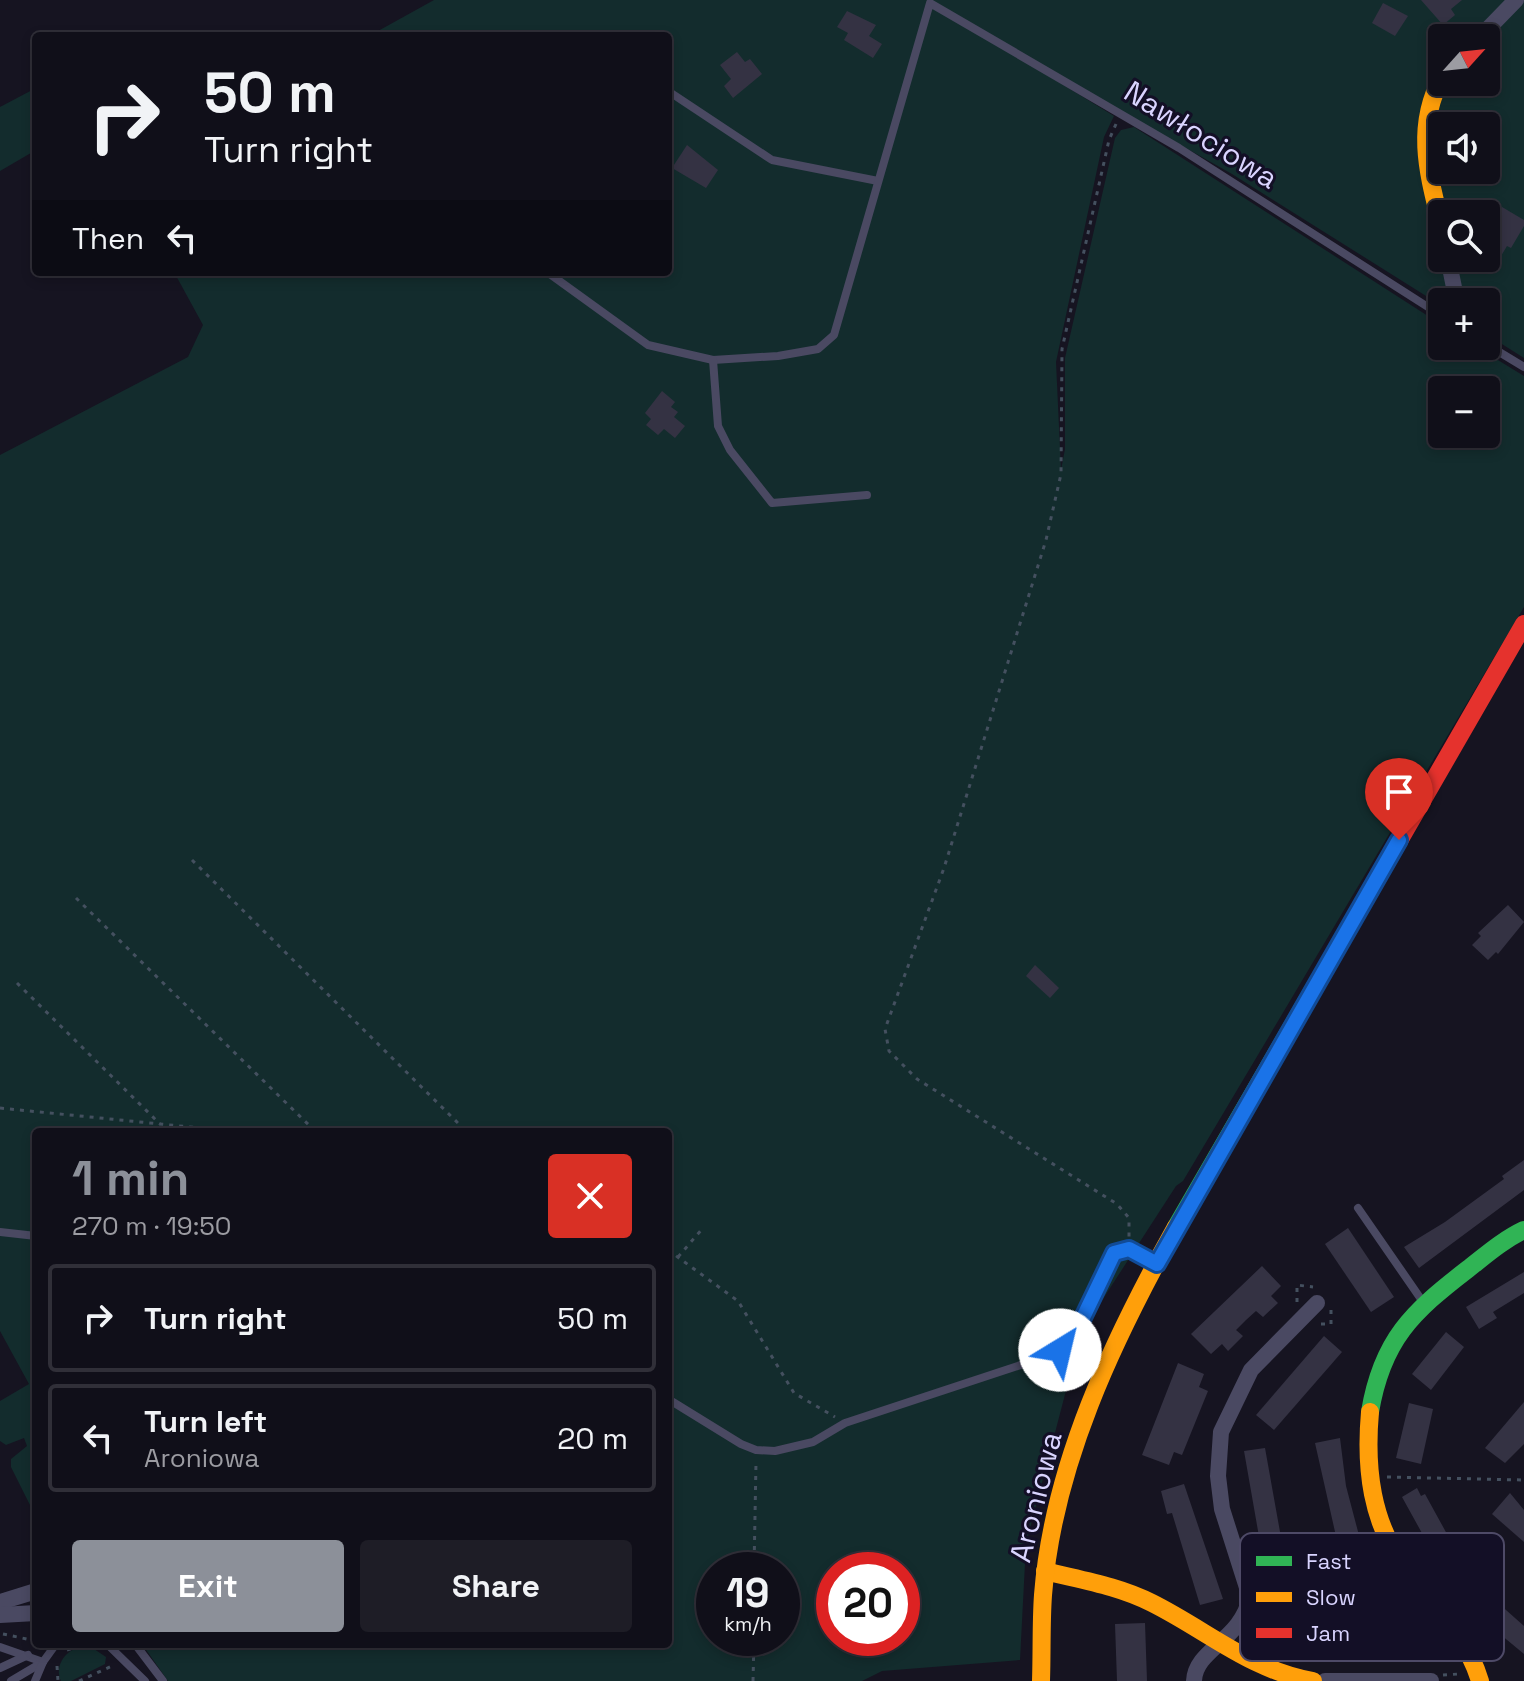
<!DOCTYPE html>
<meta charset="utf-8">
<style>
:root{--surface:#100f19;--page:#1e1d26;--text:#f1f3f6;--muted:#9c9ca2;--line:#302f38;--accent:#8c9099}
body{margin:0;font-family:"Space Grotesk",sans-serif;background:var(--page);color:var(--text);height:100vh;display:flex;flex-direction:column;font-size:30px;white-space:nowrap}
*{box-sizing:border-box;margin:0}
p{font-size:26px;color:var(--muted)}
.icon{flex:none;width:44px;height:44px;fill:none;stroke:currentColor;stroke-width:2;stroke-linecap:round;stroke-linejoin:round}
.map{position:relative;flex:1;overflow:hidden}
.panel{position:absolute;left:32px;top:1128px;width:640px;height:520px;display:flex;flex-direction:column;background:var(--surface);border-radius:8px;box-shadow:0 4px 12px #0003,0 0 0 2px var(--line)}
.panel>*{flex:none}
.top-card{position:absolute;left:32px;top:32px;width:640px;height:244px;border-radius:8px;box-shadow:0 4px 12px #0003,0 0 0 2px var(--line);background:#100f19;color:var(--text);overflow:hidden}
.needle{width:52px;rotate:63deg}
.fabs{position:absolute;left:1428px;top:24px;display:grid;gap:16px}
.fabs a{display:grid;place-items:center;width:72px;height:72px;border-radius:8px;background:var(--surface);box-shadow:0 4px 12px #0003,0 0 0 2px var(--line);font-size:40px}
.speed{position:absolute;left:696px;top:1552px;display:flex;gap:16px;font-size:40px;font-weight:700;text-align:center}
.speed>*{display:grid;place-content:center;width:104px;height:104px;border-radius:50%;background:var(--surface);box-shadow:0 4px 12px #0003,0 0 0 2px var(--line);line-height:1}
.speed small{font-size:20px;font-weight:400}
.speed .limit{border:12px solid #d22;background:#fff;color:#111}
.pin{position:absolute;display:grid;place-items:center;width:68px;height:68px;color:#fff;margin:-82px -34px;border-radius:50% 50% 50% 0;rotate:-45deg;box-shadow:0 0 8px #0007}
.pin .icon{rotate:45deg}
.me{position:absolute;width:88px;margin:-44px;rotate:36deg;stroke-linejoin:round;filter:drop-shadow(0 0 6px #0008)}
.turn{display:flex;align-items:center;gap:28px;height:168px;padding:0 40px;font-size:36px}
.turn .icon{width:104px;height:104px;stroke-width:2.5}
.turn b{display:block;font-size:56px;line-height:68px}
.then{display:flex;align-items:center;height:76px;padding:0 40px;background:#0003;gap:16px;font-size:30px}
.round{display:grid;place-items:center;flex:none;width:84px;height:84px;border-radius:8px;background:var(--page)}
.head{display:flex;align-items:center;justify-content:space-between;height:136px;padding:0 40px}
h1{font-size:48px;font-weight:700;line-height:60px;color:var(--accent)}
.action{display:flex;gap:16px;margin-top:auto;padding:16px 40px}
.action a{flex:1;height:92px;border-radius:8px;background:var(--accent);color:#fff;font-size:32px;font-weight:700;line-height:92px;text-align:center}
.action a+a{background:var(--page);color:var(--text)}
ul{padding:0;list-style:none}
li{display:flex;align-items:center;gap:24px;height:108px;margin:0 16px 12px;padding:0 24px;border:4px solid var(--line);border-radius:8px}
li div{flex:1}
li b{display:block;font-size:30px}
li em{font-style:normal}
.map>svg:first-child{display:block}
.green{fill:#132c2d;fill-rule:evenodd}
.building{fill:#343243}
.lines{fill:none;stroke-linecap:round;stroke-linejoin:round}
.path{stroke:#44505f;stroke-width:3;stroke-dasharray:4 6;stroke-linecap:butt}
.lane{stroke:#4a4962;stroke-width:8}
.street{stroke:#4a4962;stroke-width:16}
.fast{stroke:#30b455;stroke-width:18}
.slow{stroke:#ff9f0a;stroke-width:18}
.jam{stroke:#e5322d;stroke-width:18}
.route-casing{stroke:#114b97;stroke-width:20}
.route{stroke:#1a73e8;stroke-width:14}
.labels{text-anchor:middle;stroke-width:6;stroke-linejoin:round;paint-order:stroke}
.street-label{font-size:30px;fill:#d9d4ff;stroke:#130f26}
.key{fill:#130f26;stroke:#4e4a67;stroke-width:2}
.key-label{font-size:22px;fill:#d9d4ff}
</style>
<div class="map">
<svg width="1524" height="1681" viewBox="0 0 1524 1681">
<rect width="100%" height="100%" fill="#161421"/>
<g class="green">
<path d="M434,0h1090v358l-38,-24v-32h-44v4l-210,-132 -279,-157 161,99 -10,21 -48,225 5,108 4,-21v-91l50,-220 6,-8 13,-3 308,198v21h33l49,30v231l-341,574 -7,5 -95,147 -55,211 -6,116 -138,11 -20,10h-694l-26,-37h526v-512h-632v385l-25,-50v-8l16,-13 -3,-8 -18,7 -6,-4v-40l29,-17 -29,-53v-876l188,-98 15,-32 -29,-53h494v-236h-299zM1442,38h44v44h-44zM1442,126h44v44h-44zM1442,214h44v44h-44zM1442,390h44v44h-44zM714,1570h68v68h-68zM834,1570h68v68h-68z"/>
<polygon points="36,88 36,150 0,171 0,107"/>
<path d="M75,1649h19l12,8 -1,7 -34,17h-10c-6,-12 1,-27 14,-32z"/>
</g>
<g class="building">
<polygon points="1421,0 1462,0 1451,9 1455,15 1443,25"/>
<polygon points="1383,3 1408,16 1395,36 1372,23"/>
<polygon points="847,11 876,25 869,36 882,44 873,58 844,40 848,33 837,27"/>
<polygon points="737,52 745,62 750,59 762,74 733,98 724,86 731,79 720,65"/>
<polygon points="687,145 718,170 706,188 672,168"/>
<polygon points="1502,207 1524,220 1524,226 1511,248 1507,246 1501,256 1486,247 1486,220 1492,224"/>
<polygon points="662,391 675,402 671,407 678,412 674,417 685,426 675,438 664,429 658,435 646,425 651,419 645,413"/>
<polygon points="1508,905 1524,922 1498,954 1496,952 1488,960 1472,945 1481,936 1478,933"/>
<polygon points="1035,965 1059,988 1050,998 1026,976"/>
<polygon points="1524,1160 1524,1190 1419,1268 1404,1247 1445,1222 1504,1179 1502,1176"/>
<polygon points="1348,1228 1394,1297 1371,1312 1325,1244"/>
<polygon points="1262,1266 1281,1286 1271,1296 1278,1303 1263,1317 1256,1311 1246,1320 1236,1330 1243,1336 1228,1351 1222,1344 1211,1354 1191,1334"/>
<polygon points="1524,1272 1524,1293 1493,1312 1497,1318 1479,1329 1466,1307"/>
<polygon points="1446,1332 1464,1347 1431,1390 1412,1374"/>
<polygon points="1324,1336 1342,1352 1274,1430 1256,1415"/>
<polygon points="1178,1363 1204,1374 1199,1387 1208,1391 1182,1455 1174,1452 1169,1465 1142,1455"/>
<polygon points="1524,1402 1524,1444 1505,1463 1485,1448"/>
<polygon points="1409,1403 1433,1409 1421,1464 1396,1458"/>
<polygon points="1340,1438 1346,1486 1371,1581 1347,1585 1315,1443"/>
<polygon points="1265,1448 1282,1543 1286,1543 1287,1551 1291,1550 1297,1582 1276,1586 1267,1546 1261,1548 1244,1451"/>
<polygon points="1184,1484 1223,1599 1200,1605 1172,1513 1167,1514 1161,1491"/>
<polygon points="1417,1488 1421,1496 1425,1494 1464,1565 1456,1569 1464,1575 1449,1582 1402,1497"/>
<polygon points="1510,1493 1524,1510 1524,1542 1492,1514"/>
<polygon points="1479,1586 1524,1626 1524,1654 1465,1605"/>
<polygon points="1145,1623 1147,1681 1117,1681 1115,1624"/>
</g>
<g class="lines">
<g class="path">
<polyline points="1116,124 1109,140 1062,349 1061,474 1046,540 944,868 885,1029 889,1051 917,1079 1117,1204 1129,1218 1129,1238"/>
<polyline points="192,860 467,1132"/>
<polyline points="76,898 316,1132"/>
<polyline points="17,983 160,1124"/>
<polyline points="0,1108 240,1132"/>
<polyline points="668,1250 738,1301 794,1393 835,1417"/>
<polyline points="678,1257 703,1228"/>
<polyline points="1297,1302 1297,1285 1313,1287"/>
<polyline points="1321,1324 1331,1324 1331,1309"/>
<polyline points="1387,1477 1524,1480"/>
<polyline points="754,1570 756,1462"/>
<polyline points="3,1634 36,1641"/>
<polyline points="67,1650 84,1645 94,1647"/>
<polyline points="57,1666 58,1681"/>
<polyline points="1443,1675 1459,1674"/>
<polyline points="79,1681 112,1666"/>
<polyline points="753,1681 754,1638"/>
</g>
<g class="lane">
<polyline points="668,91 772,160 878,181"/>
<polyline points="547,272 648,345 713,360 778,356 818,349 834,335 930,3 1179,148 1442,316"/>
<polyline points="1486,344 1524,367"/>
<polyline points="713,360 718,426 730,450 772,503 867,495"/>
<polyline points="1358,1208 1423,1302"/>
<polyline points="0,1232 36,1236"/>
<polyline points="668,1399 741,1444 756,1450 775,1451 813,1442 845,1423 1054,1354 1078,1328 1114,1253 1129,1249 1156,1264"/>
<polyline points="107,1644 145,1681"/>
<polyline points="135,1644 163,1681"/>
<polyline points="0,1647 43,1662"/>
<polyline points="0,1668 28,1655"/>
<polyline points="11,1681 43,1662 56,1644"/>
<polyline points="35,1681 43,1662"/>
</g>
<g class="street">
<polyline points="1479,38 1516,0"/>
<polyline points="1448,258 1457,302"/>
<polyline points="0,1602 36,1591"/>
<polyline points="0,1615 36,1613"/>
<path d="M1194,1681c1,-32 48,-41 56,-84l-28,-88 -4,-33 3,-44 30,-62 66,-67"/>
<polyline points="1325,1681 1431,1681"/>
</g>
<g class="fast">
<polyline points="1176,1227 1335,952"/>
<path d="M1370,1412c12,-72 42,-100 98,-143 18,-14 35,-29 56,-39"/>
</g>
<g class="slow">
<path d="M1442,77c-28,51 -13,99 0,152"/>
<path d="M1370,1412c-5,56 1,111 36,157 29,38 60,66 74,112"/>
<path d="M1045,1571c36,9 74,15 107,32 56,28 98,67 161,78"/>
<path d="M1041,1681c1,-29 0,-58 2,-86 10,-130 70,-255 133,-368"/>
</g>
<polyline class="jam" points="1335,952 1524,624"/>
</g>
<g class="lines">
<defs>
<polyline id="route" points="1060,1350 1078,1328 1114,1253 1129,1249 1157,1264 1399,840"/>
</defs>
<use href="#route" class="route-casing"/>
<use href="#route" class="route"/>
</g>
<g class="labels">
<g class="street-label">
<text transform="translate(1201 135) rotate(32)" y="10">Nawłociowa</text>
<text transform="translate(1036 1497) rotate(-76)" y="10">Aroniowa</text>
</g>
</g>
<rect x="1240" y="1533" width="264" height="128" rx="12" class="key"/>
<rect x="1256" y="1556" width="36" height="10" fill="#30b455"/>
<rect x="1256" y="1592" width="36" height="10" fill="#ff9f0a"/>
<rect x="1256" y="1628" width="36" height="10" fill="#e5322d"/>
<g class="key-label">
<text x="1306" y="1569">Fast</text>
<text x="1306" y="1605">Slow</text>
<text x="1306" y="1641">Jam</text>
</g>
</svg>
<div class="fabs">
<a><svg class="needle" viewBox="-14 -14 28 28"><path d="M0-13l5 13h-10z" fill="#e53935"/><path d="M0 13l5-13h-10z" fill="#9c9ca2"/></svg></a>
<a><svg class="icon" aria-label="sound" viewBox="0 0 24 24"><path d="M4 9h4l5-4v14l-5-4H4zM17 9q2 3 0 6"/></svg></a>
<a><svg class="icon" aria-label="search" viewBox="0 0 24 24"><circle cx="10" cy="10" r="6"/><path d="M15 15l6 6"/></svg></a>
<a>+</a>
<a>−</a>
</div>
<div class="speed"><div>19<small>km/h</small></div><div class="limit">20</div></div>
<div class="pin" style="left:1399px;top:840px;background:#d93025"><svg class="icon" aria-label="arrive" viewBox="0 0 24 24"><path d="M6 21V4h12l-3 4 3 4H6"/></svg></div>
<svg class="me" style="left:1060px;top:1350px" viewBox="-20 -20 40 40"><circle r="19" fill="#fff"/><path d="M0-13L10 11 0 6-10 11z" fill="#1a73e8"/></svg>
<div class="top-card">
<div class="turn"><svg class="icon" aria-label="right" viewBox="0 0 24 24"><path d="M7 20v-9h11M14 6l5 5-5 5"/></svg><div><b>50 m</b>Turn right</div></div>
<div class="then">Then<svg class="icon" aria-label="left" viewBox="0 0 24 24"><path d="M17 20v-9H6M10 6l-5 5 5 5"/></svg></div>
</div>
<section class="panel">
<div class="head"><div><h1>1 min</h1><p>270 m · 19:50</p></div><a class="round" style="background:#d93025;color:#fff"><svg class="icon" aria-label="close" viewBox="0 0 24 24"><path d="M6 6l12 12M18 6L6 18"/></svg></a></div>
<ul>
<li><svg class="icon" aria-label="right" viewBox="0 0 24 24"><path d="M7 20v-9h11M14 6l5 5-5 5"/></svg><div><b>Turn right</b></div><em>50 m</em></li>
<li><svg class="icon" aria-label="left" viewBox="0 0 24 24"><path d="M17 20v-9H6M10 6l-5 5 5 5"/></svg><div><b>Turn left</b><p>Aroniowa</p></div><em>20 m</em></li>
</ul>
<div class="action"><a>Exit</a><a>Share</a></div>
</section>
</div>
